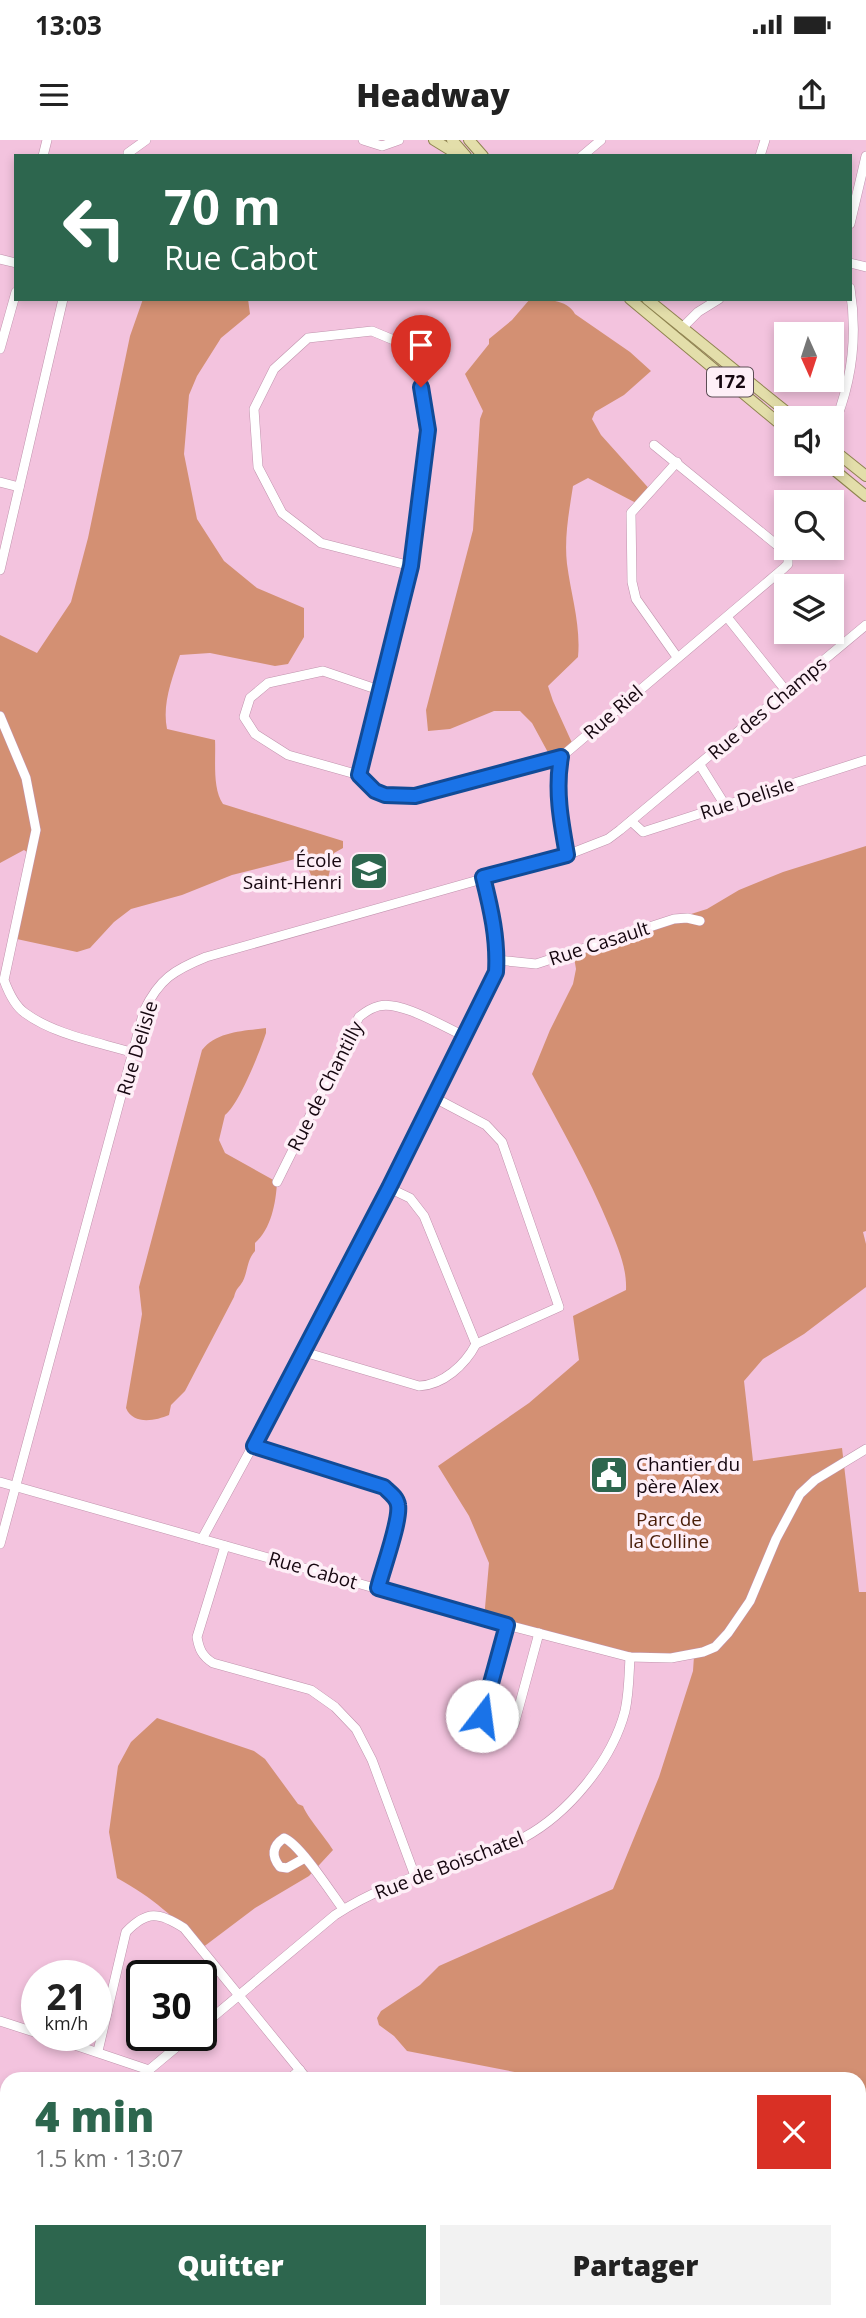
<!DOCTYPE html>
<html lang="fr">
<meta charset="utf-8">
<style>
:root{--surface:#fff;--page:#f2f2f2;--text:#222;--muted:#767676;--accent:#2d664e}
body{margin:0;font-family:"Open Sans",sans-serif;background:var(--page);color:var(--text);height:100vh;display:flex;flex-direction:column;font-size:26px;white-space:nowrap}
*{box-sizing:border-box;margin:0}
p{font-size:23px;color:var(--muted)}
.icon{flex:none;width:38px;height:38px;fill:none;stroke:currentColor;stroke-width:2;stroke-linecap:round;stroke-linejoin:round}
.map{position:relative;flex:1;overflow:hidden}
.side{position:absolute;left:0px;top:1932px;width:866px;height:247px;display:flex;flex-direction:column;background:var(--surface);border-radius:21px 21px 0 0;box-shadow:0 4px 10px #0003}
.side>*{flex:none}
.banner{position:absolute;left:14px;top:14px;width:838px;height:147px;border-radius:0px;box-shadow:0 4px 10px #0003;background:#2d664e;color:#fff;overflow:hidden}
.needle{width:46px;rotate:177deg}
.fabs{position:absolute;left:774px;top:182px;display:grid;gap:14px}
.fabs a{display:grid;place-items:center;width:70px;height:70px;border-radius:0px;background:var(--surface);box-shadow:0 4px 10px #0003;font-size:35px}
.speed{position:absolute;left:21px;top:1820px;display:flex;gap:14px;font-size:35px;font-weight:700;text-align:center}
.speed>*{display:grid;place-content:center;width:91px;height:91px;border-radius:50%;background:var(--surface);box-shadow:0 4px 10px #0003;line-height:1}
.speed small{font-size:18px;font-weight:400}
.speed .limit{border:4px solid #111;border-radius:10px;background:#fff;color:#111}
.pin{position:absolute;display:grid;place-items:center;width:60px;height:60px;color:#fff;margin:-72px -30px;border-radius:50% 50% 50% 0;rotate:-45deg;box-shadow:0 0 7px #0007}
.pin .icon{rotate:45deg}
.me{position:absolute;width:77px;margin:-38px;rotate:15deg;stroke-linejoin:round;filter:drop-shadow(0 0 5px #0008)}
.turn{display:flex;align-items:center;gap:24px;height:147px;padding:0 35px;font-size:32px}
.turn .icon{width:91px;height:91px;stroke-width:2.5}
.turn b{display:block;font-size:49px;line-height:60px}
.round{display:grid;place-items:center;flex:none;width:74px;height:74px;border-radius:0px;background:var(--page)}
.overview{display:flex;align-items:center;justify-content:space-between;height:119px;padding:0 35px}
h1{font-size:42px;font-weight:800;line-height:52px;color:var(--accent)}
.primary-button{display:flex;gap:14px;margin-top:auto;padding:14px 35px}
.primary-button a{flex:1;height:80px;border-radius:0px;background:var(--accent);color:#fff;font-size:28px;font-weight:800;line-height:80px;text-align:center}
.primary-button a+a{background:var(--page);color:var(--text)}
.status{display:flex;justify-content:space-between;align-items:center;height:49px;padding:0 35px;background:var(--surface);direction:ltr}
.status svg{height:19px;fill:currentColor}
header{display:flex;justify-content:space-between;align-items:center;height:91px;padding:0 35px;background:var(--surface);font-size:32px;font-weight:800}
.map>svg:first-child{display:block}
.green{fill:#d39073}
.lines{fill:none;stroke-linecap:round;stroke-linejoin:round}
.stream{stroke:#6dc1e0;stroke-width:2.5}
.minor-casing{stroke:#c093ad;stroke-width:10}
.major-casing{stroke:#8f8450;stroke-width:12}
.minor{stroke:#fff;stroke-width:9}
.major{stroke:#e3deaa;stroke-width:10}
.route-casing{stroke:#114b97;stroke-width:18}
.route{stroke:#1a73e8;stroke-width:12}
.labels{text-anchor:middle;stroke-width:7;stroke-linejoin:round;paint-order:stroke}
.shield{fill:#feeff7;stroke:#5c4d55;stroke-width:2}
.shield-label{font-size:18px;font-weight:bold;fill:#160710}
.street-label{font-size:19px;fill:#160710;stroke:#feeff7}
.poi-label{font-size:19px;fill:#160710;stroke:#feeff7;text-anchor:end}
.park-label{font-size:19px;fill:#491d08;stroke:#feeff7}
</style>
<div class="status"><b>13:03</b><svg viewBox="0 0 49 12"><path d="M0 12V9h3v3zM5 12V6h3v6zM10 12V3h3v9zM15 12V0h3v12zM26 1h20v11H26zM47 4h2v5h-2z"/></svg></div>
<header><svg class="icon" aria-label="menu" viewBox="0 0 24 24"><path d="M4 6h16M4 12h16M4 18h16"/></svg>Headway<svg class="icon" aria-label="share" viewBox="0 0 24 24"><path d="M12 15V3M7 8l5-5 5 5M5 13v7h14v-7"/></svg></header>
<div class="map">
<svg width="866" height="2178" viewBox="0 0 866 2178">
<rect width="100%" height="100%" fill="#f3c3de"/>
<g class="green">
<path d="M143,159h105l2,15 -29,24 -24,38 -8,19 -5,59 13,65 27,42 33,27 47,20v29l-16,27 -13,2 -65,-13 -30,2c-8,24 -18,49 -13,74l48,11c1,19 -3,48 8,64l120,37v7l-9,5 -8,34h-10l-8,-19 -9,-10 -67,17 -50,20 -51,14 -17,13 -24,26 -13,4 -65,-14 15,-86 -3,-2 -24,13v-228l37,18 34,-51 17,-64 42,-202z"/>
<path d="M530,159c15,0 37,0 45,15l55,38 21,19 -27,24 -29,17 -3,7 9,16 52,58 -13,12 -52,-27 -15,8c-4,26 -9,52 -6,78 4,31 14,61 11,93l-30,29 5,15 20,44 -22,13 -19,-35 -12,-12h-26l-44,18 -22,2 -2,-21 47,-180 7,-111 3,-8 -18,-37 24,-30v-5l23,-19z"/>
<path d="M866,706v385l-3,1 3,12v43l-62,47 -41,25 -19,22 9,80 89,-13 17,144h7v726h-657l3,-6h647v-233h-308l-144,-28 -13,-15 -15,-11 -2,-7 4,-7 39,-26 19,-19 174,-77 46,-112 34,-106 1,-15 -64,1 -146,-38 5,-56 -20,-47 -31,-50 91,-63 50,-43 -6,-44 53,-26c1,-22 -8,-42 -16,-62 -22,-54 -51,-104 -78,-154l18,-44 23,-46 3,-15 -3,-18 134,-42 32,-19 44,-18z"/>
<path d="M266,888v5c-6,18 -27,72 -41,82l-6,25 6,13 52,29c-1,21 -6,47 -22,61v8c-8,9 -7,19 -12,30 -4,7 -7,7 -9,16l-49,94 -14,14 -2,10c-14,6 -36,10 -43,-7l16,-94 -3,-27 63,-237c15,-19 42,-19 64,-22z"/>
<path d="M157,1578l97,33 11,8 33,45 5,2c4,11 22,31 30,44l-24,26 -54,32 -53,40c-27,-31 -49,-50 -85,-70l-8,-46 9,-66 13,-24z"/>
<polygon points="52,2172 138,2172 146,2178 42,2178"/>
</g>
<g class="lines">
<polyline class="stream" points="0,2170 29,2178"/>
<defs>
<g id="minor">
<polyline points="363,0 382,6 399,0"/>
<polyline points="128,13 146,0"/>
<polyline points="43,16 47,0"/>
<polyline points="582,16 601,0"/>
<polyline points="760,16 765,0"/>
<polyline points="850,84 866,16"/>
<polyline points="0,119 16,123"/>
<polyline points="850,123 866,127"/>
<polyline points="682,188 698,172 719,159"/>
<polyline points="0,209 16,152"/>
<path d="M831,292c20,-45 27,-95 19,-144"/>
<polyline points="0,342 19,347"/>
<polyline points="0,430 63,159"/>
<polyline points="727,477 787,552"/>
<polyline points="677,517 636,459 632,442 631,373 677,322"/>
<polyline points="379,550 323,531 268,543 250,558 244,577 255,594 288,615 359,635 375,651 389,656 415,656 561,617 784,428 788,424 788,414 654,305"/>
<path d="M0,576l26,62 10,52 -32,150c4,11 11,26 21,33 30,22 73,29 109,40"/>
<path d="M561,617c-6,33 0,65 6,98"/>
<polyline points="700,625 725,665"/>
<polyline points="359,635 411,426 428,290 417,224 396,201 372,191 308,198 274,229 254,269 258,327 282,373 321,403 411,426"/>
<polyline points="631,681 643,692 866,620"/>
<polyline points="497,820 536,824 674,779 687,778 700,781"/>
<polyline points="433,957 486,985 502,1002 559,1167 476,1204"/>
<path d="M277,1042l82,-165c6,-5 12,-9 20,-11 21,-6 65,21 85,30"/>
<polyline points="389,1048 410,1058 424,1076 476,1204"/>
<path d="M304,1212l115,34c24,-1 46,-21 57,-42"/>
<path d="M254,1306l130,41c5,5 13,10 14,18 3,15 -16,66 -20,84"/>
<polyline points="0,1342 484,1479 630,1517 671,1518 703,1512 715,1507 728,1493 750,1461 776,1399 800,1354 815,1340 866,1309"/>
<path d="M202,1399l102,-187 192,-380c2,-33 -5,-63 -13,-95"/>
<path d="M0,1404l144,-533c15,-32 30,-41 62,-54l361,-102 41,-16 12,-9 246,-205"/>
<path d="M225,1406l-28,91c2,12 5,19 16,26l98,27 24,17 21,22 16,31 43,116"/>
<polyline points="507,1485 482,1576 484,1588 499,1593 514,1585 539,1493"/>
<path d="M305,1718l-18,10 -7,-1c-9,-11 -8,-21 4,-29 16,6 48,56 59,71"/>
<polyline points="0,1881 37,1893"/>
<path d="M201,1887l134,-112c42,-28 90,-42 138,-59 16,-5 35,-10 50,-18 45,-24 89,-77 102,-127 4,-18 4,-36 5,-54"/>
<polyline points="45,1895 149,1930"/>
<path d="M98,1911l28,-119c21,-22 33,-20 58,-4l123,151"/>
<polyline points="144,1939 149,1930 191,1895"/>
<polyline points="289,1939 300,1930"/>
<polyline points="0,1991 7,1989"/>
<polyline points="0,2086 7,2087"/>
</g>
<g id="major">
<polyline points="434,0 460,16"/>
<polyline points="452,0 466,16"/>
<polyline points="469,0 483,16"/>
<polyline points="630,159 786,289"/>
<polyline points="647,159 794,278"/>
<polyline points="831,308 866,336"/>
<polyline points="827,324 866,356"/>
</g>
</defs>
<use href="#minor" class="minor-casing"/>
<use href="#major" class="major-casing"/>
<use href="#minor" class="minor"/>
<use href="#major" class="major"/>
</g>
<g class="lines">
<defs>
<path id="route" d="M421,247l7,43 -17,136 -52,209 16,16 10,4 30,1 146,-39c-6,33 0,65 6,98l-84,22c8,32 15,62 13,95l-107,216 -135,258 130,41c5,5 13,10 14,18 3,15 -16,66 -20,83l129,37 -25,91"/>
</defs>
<use href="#route" class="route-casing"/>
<use href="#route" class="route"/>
</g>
<defs>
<symbol id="school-square" viewBox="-11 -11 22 22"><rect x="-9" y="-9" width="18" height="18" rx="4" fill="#2d664e" stroke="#feeff7"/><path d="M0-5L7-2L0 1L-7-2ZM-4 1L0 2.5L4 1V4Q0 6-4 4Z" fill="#fff"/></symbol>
<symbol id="civic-square" viewBox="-11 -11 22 22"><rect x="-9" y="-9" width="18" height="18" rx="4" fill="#2d664e" stroke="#feeff7"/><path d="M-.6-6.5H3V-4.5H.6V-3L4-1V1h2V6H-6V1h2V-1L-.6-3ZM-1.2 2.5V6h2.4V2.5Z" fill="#fff"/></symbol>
</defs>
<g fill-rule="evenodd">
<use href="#school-square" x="347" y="709" width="44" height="44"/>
<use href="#civic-square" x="587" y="1313" width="44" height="44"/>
</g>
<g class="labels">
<rect class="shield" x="707" y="227.5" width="46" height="29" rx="5"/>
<g class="shield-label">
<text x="730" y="248">172</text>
</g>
<g class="street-label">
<text transform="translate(767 568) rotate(-40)" y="7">Rue des Champs</text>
<text transform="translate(613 572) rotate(-41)" y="7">Rue Riel</text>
<text transform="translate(747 658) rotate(-18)" y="7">Rue Delisle</text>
<text transform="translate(599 803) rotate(-18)" y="7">Rue Casault</text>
<text transform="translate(137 908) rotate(-73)" y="7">Rue Delisle</text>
<text transform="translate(325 946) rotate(-63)" y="7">Rue de Chantilly</text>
<text transform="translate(313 1430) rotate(16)" y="7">Rue Cabot</text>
<text transform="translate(449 1725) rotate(-21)" y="7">Rue de Boischatel</text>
</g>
<g class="poi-label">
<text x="342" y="727">École<tspan x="342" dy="22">Saint-Henri</tspan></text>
<text x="636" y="1331" text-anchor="start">Chantier du<tspan x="636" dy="22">père Alex</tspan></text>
</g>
<g class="park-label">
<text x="669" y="1386">Parc de<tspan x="669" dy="22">la Colline</tspan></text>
</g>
</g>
</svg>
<div class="fabs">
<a><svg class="needle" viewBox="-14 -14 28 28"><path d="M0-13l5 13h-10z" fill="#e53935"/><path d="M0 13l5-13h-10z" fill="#767676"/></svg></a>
<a><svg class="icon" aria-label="sound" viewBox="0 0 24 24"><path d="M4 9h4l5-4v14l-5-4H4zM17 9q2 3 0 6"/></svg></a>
<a><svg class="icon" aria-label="search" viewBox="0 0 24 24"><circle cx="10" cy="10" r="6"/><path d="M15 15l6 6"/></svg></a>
<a><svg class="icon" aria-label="layers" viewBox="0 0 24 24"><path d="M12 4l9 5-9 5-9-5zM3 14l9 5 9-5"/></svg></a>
</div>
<div class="speed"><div>21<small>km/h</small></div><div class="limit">30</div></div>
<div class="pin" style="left:421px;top:247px;background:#d93025"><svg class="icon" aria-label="arrive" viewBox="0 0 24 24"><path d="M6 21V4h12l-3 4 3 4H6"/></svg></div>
<svg class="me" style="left:482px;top:1576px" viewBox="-20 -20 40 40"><circle r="19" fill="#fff"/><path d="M0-13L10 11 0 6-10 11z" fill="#1a73e8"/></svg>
<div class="banner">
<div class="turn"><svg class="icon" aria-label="left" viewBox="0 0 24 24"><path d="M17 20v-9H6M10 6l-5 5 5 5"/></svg><div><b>70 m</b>Rue Cabot</div></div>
</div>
<section class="side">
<div class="overview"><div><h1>4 min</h1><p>1.5 km · 13:07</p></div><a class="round" style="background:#d93025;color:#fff"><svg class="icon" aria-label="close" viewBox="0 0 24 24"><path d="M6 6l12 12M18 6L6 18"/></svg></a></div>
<div class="primary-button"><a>Quitter</a><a>Partager</a></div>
</section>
</div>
